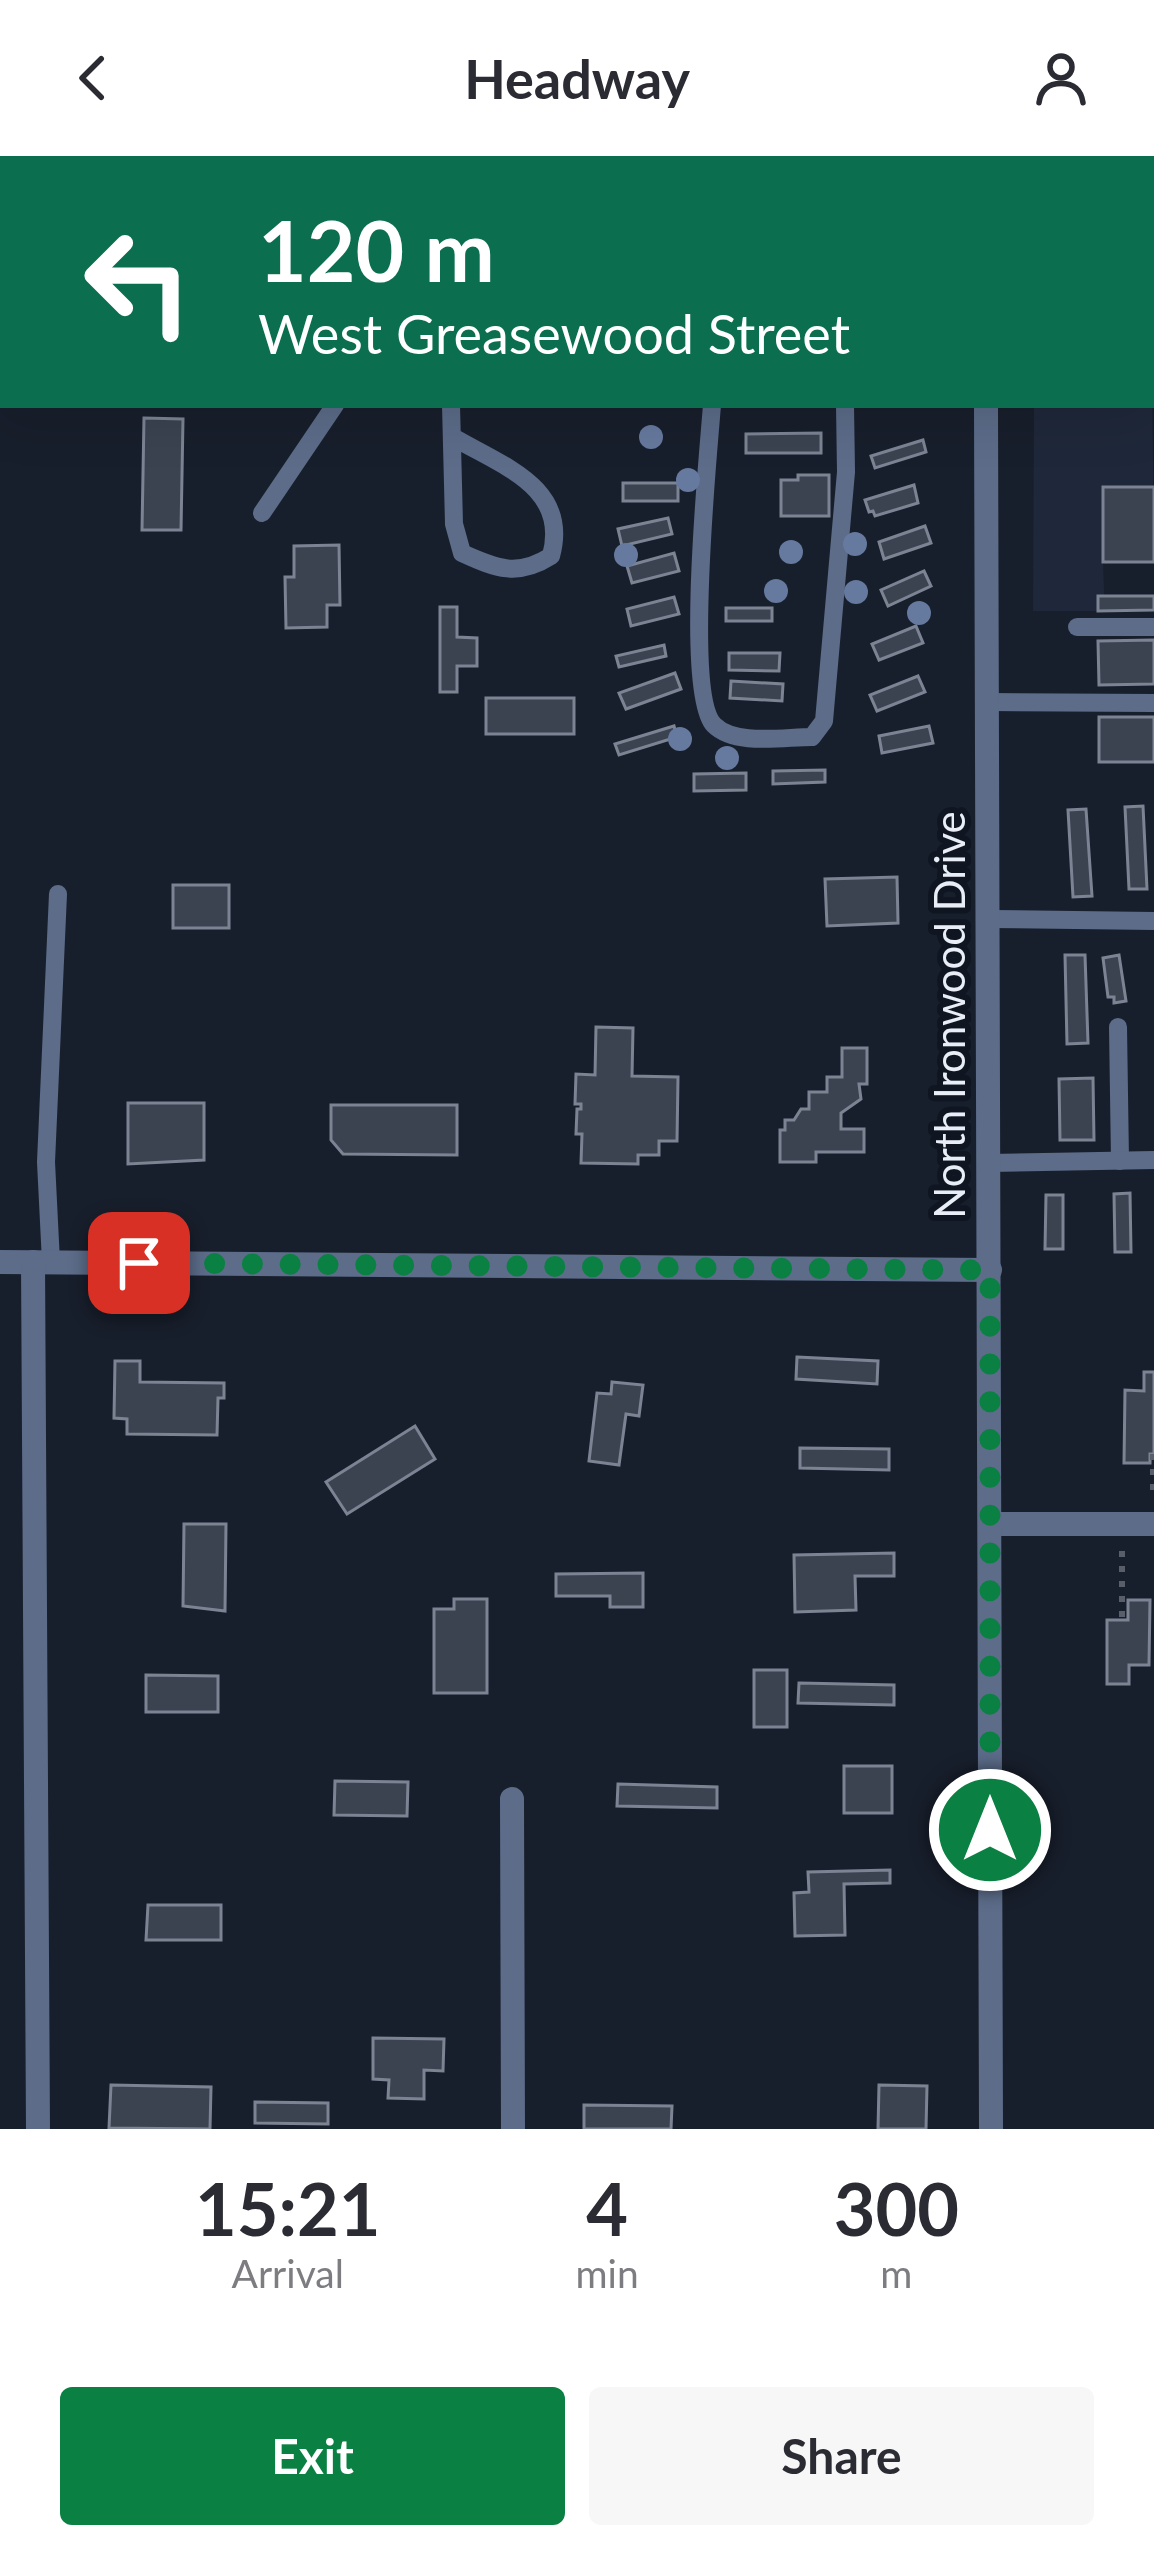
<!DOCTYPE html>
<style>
:root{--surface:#fff;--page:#f7f7f7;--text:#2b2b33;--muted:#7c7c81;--accent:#0b8043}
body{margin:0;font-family:Lato,sans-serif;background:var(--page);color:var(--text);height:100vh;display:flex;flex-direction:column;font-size:45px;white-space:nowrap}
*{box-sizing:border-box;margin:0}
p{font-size:39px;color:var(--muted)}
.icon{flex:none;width:66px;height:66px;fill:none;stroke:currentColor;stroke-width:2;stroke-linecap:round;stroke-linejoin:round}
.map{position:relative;height:1973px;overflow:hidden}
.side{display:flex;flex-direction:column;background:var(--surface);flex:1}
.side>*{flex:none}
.top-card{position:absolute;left:0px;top:0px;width:1155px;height:252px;box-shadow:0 12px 48px #0002;background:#0b6e4f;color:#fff;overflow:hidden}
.pin{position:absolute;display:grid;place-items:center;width:102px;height:102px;color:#fff;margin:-51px;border-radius:24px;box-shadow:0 6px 18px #0006}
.me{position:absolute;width:132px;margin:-66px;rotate:0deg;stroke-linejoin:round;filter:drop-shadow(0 0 9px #0008)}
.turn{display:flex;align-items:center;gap:42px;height:252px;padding:0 60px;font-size:54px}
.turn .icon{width:156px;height:156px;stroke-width:2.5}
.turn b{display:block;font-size:84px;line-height:102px}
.eta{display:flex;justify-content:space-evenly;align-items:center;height:204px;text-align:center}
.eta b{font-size:72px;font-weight:700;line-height:84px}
.button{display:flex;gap:24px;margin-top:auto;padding:24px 60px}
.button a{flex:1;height:138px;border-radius:12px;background:var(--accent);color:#fff;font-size:48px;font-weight:700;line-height:138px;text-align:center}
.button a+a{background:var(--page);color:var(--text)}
header{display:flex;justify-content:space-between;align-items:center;height:156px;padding:0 60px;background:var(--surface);font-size:54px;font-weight:700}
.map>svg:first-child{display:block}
.built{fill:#1f283a}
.building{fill:#3b4351;stroke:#7c8494;stroke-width:3}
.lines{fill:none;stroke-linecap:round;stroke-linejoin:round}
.path{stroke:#585f6a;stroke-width:6;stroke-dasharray:6 9;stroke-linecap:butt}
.service{stroke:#5c6c89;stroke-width:18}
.minor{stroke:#5c6c89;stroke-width:24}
.tertiary{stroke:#5c6c89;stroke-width:24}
.secondary{stroke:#7f98c7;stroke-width:24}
.tree{fill:#66799e}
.route{stroke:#0b8043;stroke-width:21;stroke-dasharray:0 37.8}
.labels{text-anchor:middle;stroke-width:12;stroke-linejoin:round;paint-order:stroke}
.street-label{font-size:42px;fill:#e8edf6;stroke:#0f1622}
</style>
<header><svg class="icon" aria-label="back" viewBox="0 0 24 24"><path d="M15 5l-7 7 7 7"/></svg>Headway<svg class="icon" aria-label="person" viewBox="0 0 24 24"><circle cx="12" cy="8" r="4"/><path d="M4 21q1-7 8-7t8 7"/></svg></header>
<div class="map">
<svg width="1154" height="1973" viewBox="0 0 1154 1973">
<rect width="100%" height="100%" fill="#181f2c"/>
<polygon class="built" points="1152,203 1154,406 1103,406 1104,440 1098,441 1098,455 1033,455 1034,249 1152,249"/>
<g class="building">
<polygon points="144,262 183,263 181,374 142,374"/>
<polygon points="821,277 821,297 746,297 746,278"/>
<polygon points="923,284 926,296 875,312 871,300"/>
<polygon points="798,319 829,319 829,360 781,360 781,324 798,324"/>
<rect x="623" y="327" width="55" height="18"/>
<polygon points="914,329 918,347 875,360 873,355 869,356 865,344"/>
<rect x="1103" y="331" width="51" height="75"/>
<polygon points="668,362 672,378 622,390 618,373"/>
<polygon points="925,370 931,387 884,403 879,386"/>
<polygon points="339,389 340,449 327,449 327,471 286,472 285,421 294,421 294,390"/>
<polygon points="674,397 679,415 632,427 627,410"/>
<polygon points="924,415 931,430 888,450 881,434"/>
<polygon points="1098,440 1154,440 1154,454 1098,455"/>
<polygon points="674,441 679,458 631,470 627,453"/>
<polygon points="440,451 457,451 457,481 477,482 477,510 457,510 457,536 440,536"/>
<rect x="726" y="452" width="46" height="13"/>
<polygon points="916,470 923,487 879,504 872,488"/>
<polygon points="1154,484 1154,528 1099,529 1098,485"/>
<polygon points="664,489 666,500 619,511 616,500"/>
<polygon points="729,497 780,497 779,515 729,514"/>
<polygon points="675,517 681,533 626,553 619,537"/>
<polygon points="918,520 925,536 877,555 870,539"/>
<polygon points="731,525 783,528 782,545 730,542"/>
<rect x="486" y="542" width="88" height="36"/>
<rect x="1099" y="561" width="55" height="45"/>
<polygon points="674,570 677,581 619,599 615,588"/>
<polygon points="929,570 933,587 882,597 879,580"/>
<polygon points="825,614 825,626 773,628 773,615"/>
<polygon points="746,617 746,634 694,635 694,618"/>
<polygon points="1143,650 1147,733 1129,733 1125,651"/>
<polygon points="1086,653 1092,740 1073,741 1068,654"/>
<polygon points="897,721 898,767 827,770 825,723"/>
<rect x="173" y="729" width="56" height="43"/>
<polygon points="1065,799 1085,799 1088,887 1067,888"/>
<polygon points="1119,799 1126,845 1114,847 1114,841 1108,841 1103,802"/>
<polygon points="596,871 633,872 632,920 678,921 677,985 659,985 659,999 638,999 638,1008 581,1007 582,978 576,978 577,953 581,953 581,948 575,948 576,918 595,919"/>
<polygon points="842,892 867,892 867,928 859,928 861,943 841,957 841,973 864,973 864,996 816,996 816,1006 780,1006 780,974 785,974 785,964 794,964 801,953 809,953 809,936 827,936 827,921 842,921"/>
<polygon points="1093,922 1094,984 1060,984 1059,923"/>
<polygon points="128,947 204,947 204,1004 128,1008"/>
<polygon points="331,949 457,949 457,999 343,998 331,984"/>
<polygon points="1130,1037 1131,1096 1115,1096 1114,1038"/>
<polygon points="1046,1039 1063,1039 1063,1093 1045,1093"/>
<polygon points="797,1201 878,1205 877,1228 796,1223"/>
<polygon points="115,1205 140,1205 140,1226 224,1227 224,1242 218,1242 217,1279 127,1278 127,1263 114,1262"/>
<polygon points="1144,1216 1154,1216 1154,1298 1150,1298 1150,1307 1124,1307 1125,1234 1144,1235"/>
<polygon points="612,1226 643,1229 639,1260 626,1258 619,1309 589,1305 597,1237 611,1238"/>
<polygon points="415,1270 435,1303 347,1358 326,1326"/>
<polygon points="800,1292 889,1293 889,1314 800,1312"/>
<polygon points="184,1368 226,1368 225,1455 183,1450"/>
<polygon points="894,1397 894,1420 855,1420 856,1454 795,1456 794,1399"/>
<polygon points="643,1417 643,1451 610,1451 610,1440 556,1440 556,1418"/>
<polygon points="454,1443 487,1443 487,1537 434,1537 434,1453 454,1453"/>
<polygon points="1128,1444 1150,1444 1149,1509 1129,1509 1129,1528 1107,1528 1107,1464 1128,1464"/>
<rect x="754" y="1514" width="33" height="57"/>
<polygon points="146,1519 218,1520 218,1556 146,1556"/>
<polygon points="799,1527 894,1529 894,1549 798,1547"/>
<rect x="844" y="1610" width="48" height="47"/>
<polygon points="335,1625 408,1626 407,1660 334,1659"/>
<polygon points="618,1628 717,1631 717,1652 617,1650"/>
<polygon points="890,1714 890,1727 844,1728 845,1779 795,1780 794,1737 809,1736 808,1716"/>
<polygon points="148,1749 221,1749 221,1784 146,1784"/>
<polygon points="373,1882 444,1883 443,1915 424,1914 424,1943 388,1942 389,1924 373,1923"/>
<polygon points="111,1929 211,1931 210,1973 109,1972"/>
<polygon points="879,1929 927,1930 926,1973 878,1973"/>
<polygon points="255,1946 328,1947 328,1968 255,1967"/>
<polygon points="584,1949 672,1950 671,1973 584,1973"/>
</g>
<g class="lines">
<g class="path">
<polyline points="1153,1298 1153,1342"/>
<polyline points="1122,1395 1122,1464"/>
</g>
<g class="service">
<polyline points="1091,0 1091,3"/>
<polyline points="1152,33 1154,33"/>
<path d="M451,249l3,119 8,29c35,16 56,24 89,3 19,-69 -49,-90 -98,-119"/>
<path d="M712,249c-4,52 -28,289 2,320 21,21 69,12 98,12l12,-16 22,-249 -1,-67"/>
<polyline points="262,357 335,249"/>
<polyline points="1077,471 1154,471"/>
<polyline points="988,546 1154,547"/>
<polyline points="989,763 1154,765"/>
<polyline points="1118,871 1120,1005"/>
<polyline points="989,1007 1154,1004"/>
<polyline points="51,1106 46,1006 58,738"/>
</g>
<g class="minor">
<polyline points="34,0 34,3"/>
<polyline points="0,1106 990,1114"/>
<polyline points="33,1106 38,1973"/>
<polyline points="991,1368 1154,1368"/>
<polyline points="512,1643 513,1973"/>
</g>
<polyline class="tertiary" points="986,249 991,1973"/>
<g class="secondary">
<polyline points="985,0 985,3"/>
<polyline points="0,160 3,160"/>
<polyline points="1152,161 1154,161"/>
</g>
</g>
<g class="tree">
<circle cx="651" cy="281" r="12"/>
<circle cx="688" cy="324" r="12"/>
<circle cx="855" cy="388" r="12"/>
<circle cx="791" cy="396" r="12"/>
<circle cx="626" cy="399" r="12"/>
<circle cx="776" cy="435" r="12"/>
<circle cx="856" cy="436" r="12"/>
<circle cx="919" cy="457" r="12"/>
<circle cx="680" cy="583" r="12"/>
<circle cx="727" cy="602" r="12"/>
</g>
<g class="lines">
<polyline class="route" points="139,1107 990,1114 990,1674"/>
</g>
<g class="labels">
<g class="street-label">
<text transform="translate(950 859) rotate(-90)" y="15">North Ironwood Drive</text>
</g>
</g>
</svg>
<div class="pin" style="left:139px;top:1107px;background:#d93025"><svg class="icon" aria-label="arrive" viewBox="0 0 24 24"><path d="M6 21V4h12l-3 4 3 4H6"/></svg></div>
<svg class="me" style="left:990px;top:1674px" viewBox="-20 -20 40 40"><circle r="17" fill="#0b8043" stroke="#fff" stroke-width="3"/><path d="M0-11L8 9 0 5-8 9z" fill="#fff"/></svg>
<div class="top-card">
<div class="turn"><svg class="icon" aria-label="left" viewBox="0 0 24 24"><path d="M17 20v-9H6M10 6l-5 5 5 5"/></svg><div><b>120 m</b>West Greasewood Street</div></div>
</div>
</div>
<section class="side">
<div class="eta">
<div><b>15:21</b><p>Arrival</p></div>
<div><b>4</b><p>min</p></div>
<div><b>300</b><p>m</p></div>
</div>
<div class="button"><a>Exit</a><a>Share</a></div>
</section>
